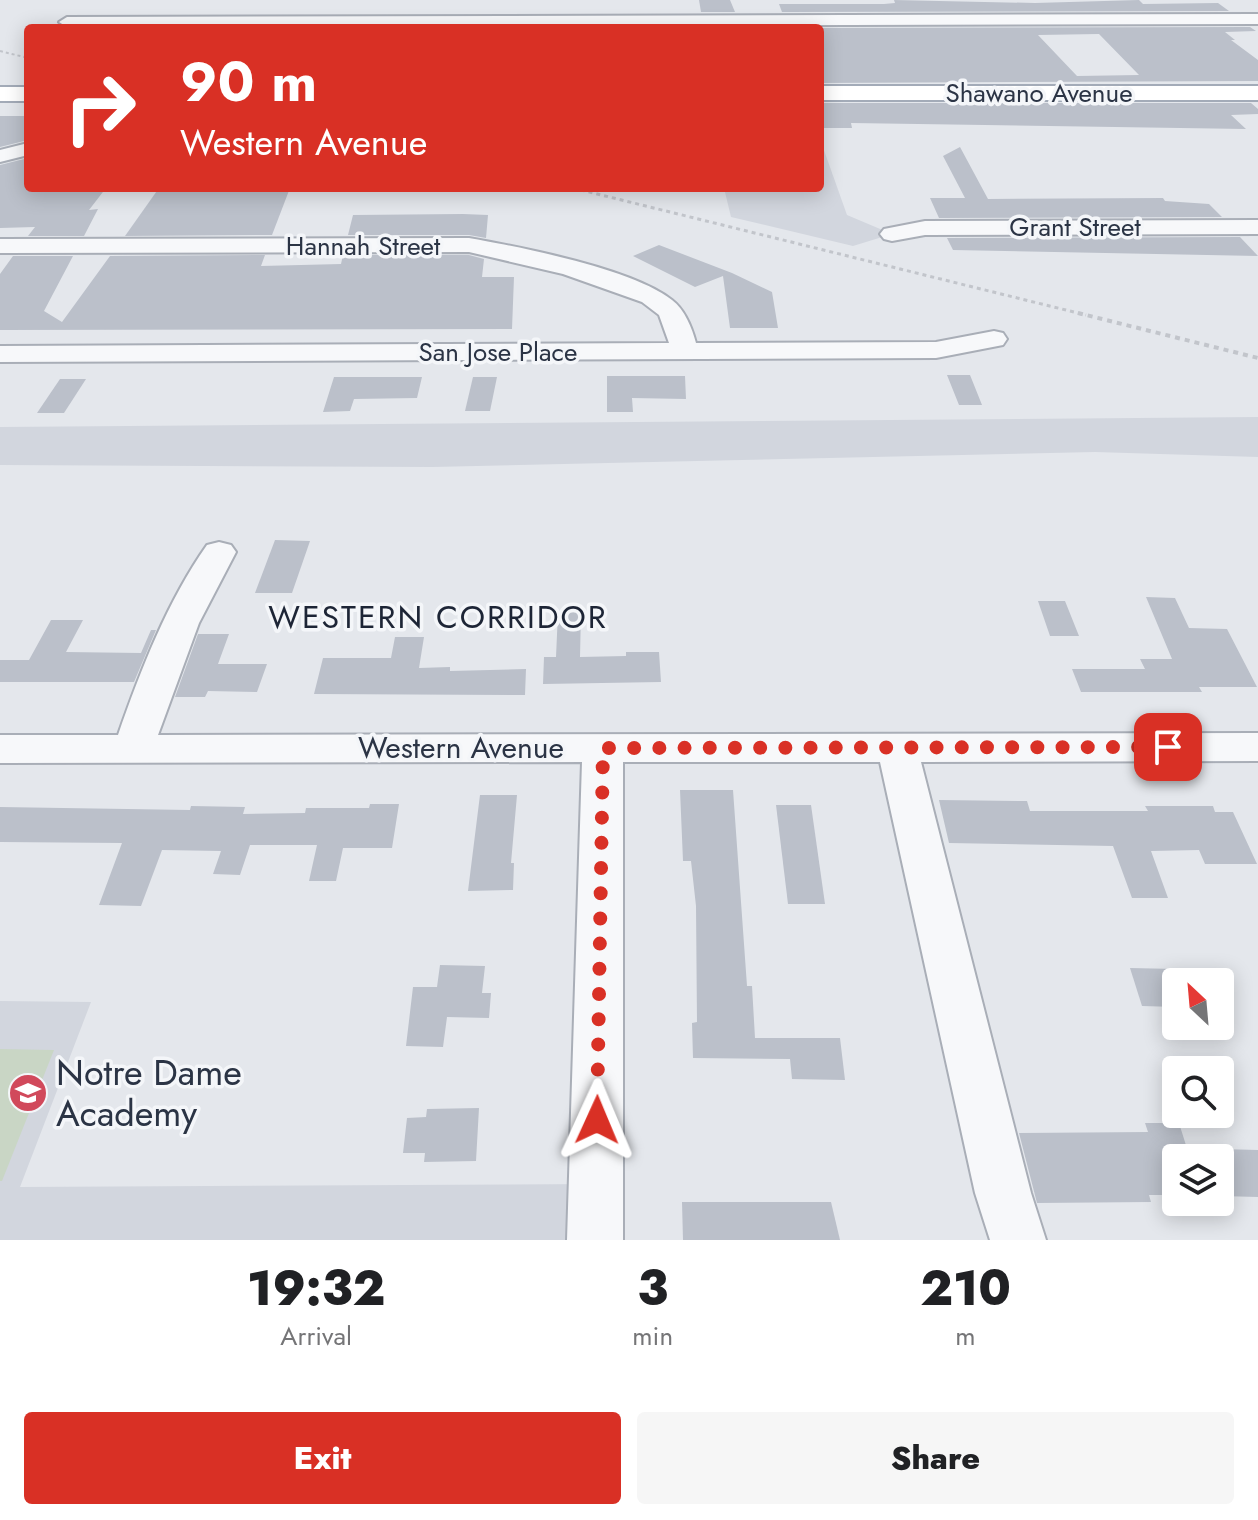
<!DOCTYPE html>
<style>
:root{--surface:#fff;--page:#f6f6f6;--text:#202124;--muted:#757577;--accent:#d93025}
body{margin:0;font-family:Jost,sans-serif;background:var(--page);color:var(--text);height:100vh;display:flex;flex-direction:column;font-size:30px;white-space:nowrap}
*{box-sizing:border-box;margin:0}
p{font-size:26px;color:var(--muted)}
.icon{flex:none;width:44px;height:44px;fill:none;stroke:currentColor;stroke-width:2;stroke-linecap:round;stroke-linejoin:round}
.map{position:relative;height:1240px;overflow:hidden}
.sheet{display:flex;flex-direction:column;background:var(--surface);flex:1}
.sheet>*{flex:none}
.top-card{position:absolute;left:24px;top:24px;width:800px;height:168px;border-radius:8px;box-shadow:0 4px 20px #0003;background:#d93025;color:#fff;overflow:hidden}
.needle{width:52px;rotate:334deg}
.controls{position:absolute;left:1162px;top:968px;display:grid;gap:16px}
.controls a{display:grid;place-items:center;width:72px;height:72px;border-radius:8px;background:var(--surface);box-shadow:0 4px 20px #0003;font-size:40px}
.pin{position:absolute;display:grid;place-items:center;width:68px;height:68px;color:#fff;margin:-34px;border-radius:16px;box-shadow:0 4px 12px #0006}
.me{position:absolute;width:88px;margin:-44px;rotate:1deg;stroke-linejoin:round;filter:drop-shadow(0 0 6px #0008)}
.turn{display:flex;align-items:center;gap:28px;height:168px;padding:0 24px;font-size:36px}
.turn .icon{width:104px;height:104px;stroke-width:2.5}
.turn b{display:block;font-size:56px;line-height:68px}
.eta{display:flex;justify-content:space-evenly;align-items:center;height:136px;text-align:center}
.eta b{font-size:48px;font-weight:800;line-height:56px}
.action{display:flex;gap:16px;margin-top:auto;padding:16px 24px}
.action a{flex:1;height:92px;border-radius:8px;background:var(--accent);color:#fff;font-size:32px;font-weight:800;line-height:92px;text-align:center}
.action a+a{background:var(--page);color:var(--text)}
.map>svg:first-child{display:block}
.built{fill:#d2d6de}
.green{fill:#c9d6c5}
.building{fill:#bbc0ca;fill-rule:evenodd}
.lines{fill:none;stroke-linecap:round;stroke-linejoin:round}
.minor-casing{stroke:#a9aeb7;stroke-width:4}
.major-casing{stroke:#a3abb8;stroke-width:4}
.path-far2{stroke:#c2c5cb;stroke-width:2;stroke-dasharray:3 3;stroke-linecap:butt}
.path-far1{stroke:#c2c5cb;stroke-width:3;stroke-dasharray:4 4;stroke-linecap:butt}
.path{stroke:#c2c5cb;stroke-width:4;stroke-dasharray:5 5;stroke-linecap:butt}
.minor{fill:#f7f8fa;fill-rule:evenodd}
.major{fill:#fff;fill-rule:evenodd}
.route{stroke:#d93025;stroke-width:14;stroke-dasharray:0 25.2}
.labels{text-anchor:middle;stroke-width:7;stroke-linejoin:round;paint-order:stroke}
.far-street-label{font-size:26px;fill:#2b3445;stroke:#f4f6f9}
.street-label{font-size:30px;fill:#2b3445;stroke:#f4f6f9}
.neighbourhood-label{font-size:32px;letter-spacing:2px;fill:#1d2536;stroke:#f4f6f9}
.near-poi-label{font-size:36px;fill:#2b3445;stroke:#f4f6f9;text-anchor:start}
</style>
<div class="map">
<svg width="1258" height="1240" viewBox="0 0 1258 1240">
<rect width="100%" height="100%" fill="#e4e7ec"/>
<g class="built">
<polygon points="820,139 847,215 892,234 853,246 731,217 724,188 820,188"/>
<polygon points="1258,417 1258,457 1095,452 432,467 0,465 0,427"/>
<polygon points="0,1001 91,1002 20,1187 596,1184 595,1240 0,1240"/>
</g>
<polygon class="green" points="0,1049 54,1050 2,1181 0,1181"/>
<g class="building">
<polygon points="699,0 730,0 735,12 701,12"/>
<polygon points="894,0 1035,3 1139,0 1143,4 1218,3 1229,11 782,12 779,4 884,4 895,3"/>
<path d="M1250,27l6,4 -31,1 10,8h-4l27,20v21l-438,2v-55zM1099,34l40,41 -62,1 -39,-41z"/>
<polygon points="820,103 1251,103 1258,109 1258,114 1231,115 1246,129 851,123 852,128 820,128"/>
<polygon points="0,116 28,116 28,140 0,147"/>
<polygon points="960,147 988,199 1163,198 1165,201 1209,204 1222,217 939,218 930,198 965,198 943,156"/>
<polygon points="28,158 28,188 106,188 89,210 98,209 84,236 28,236 35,227 0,228 0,165"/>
<polygon points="159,188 290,188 272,235 125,236"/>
<polygon points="463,214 488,215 486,238 469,235 348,235 353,215"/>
<polygon points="1240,237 1258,256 953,250 947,238"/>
<polygon points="659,245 732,273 772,292 778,328 730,328 723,276 695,287 633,256"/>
<polygon points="265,255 261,266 341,264 343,255 469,255 484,259 482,277 514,277 512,329 0,330 0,274 13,256 73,256 44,311 62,322 110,256"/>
<polygon points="947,375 970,375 982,405 959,405"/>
<polygon points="607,376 685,376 686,399 632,398 633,412 607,412"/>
<polygon points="334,377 422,377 417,398 354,399 350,411 323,412"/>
<polygon points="473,377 497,377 490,411 465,411"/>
<polygon points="60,379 86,379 64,413 37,413"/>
<polygon points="275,540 310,541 292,593 255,593"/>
<polygon points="1146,597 1175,598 1189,628 1227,629 1257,687 1199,687 1202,692 1081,692 1072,669 1145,669 1140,659 1172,659"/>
<polygon points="1038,601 1065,601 1079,636 1050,636"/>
<polygon points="558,612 581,612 580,657 626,656 626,652 659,652 661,682 543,684 544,657 556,657"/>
<polygon points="51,620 83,620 66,652 141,653 151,630 156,630 134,682 0,682 0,660 29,660"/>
<polygon points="198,634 229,634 218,664 267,664 257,692 208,691 205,697 175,697"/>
<polygon points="395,637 424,637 419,668 450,667 450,671 526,669 525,695 314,694 323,658 391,658"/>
<polygon points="680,790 733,790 747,986 752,986 755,1038 840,1038 845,1080 792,1079 790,1059 693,1058 692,1023 697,1022 696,906 691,861 683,861"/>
<polygon points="480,795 517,795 511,863 514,863 513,890 468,891"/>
<polygon points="939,800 1027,801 1030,811 1148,811 1145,806 1213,806 1215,812 1233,812 1257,864 1205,864 1199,850 1151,851 1168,898 1132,898 1113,846 949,843"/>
<polygon points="370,804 399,804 392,848 343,848 336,881 309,881 317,845 250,845 240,875 213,874 221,851 162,850 141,906 99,905 122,843 0,842 0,807 190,810 191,806 245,807 243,814 305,813 306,808 369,808"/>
<polygon points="776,805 811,805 825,904 788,904"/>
<polygon points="440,965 485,966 482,993 491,993 489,1018 447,1017 443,1047 406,1046 413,987 437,987"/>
<polygon points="1130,968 1176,969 1176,1007 1142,1006"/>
<polygon points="479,1108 476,1161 424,1162 425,1153 403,1153 407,1118 426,1117 427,1109"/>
<polygon points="1145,1123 1179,1123 1190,1158 1176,1158 1176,1195 1149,1195 1151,1202 1037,1203 1019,1133 1148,1132"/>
<polygon points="1220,1149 1258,1150 1258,1197 1220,1196"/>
<polygon points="682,1202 831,1202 840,1240 683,1240"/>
</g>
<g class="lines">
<defs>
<g id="minor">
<polygon points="1258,14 1258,24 67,27 59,22 67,17"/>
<polygon points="28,143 28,155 0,162 0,150"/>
<polygon points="1258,220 1258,234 925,235 892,241 884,239 880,234 884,229 925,221"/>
<path d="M469,238c51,9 164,31 203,62 13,10 20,28 24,43l240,-1 58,-11 9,2 4,6 -4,6 -67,13 -936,4v-16l669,-3 -10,-28 -17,-13 -79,-28 -94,-22 -469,1v-14z"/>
<path d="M219,542l12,3 5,7 -37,71 -41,112 1100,-2v28l-337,1 110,431 15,47h-56l-15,-47 -95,-431h-257v478h-56l15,-478 -582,1v-28h118c23,-66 49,-133 89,-190z"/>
</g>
<g id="major">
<rect x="820" y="86" width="438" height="14"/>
<rect x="0" y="87" width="28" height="14"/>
</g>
</defs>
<use href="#minor" class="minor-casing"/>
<use href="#major" class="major-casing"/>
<polyline class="path-far2" points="0,51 28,58"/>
<polyline class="path-far1" points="573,188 1086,315"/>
<polyline class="path" points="1078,313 1258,358"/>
<use href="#minor" class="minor"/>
<use href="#major" class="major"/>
</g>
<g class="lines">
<polyline class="route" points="597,1120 603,748 1168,747"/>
</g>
<defs>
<symbol id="school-disc" viewBox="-11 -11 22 22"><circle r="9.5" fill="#d1495b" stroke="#f4f6f9"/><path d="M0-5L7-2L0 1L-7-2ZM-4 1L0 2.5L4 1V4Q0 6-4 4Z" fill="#fff"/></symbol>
</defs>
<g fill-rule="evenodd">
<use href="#school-disc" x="6" y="1071" width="44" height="44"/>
</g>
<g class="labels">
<g class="far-street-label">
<text x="1039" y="102">Shawano Avenue</text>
<text x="1075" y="236">Grant Street</text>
<text x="363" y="255">Hannah Street</text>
<text x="498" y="361">San Jose Place</text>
</g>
<g class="street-label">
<text x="461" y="758">Western Avenue</text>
</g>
<g class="neighbourhood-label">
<text x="438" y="628">WESTERN CORRIDOR</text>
</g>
<g class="near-poi-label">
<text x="56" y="1085">Notre Dame<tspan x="56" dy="41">Academy</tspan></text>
</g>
</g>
</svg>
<div class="controls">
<a><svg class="needle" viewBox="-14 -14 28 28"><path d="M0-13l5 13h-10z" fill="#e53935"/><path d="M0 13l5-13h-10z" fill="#757577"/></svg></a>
<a><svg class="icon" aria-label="search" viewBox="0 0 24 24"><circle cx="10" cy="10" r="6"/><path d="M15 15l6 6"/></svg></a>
<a><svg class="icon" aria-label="layers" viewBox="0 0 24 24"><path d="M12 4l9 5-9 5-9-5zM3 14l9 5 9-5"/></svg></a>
</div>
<div class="pin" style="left:1168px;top:747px;background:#d93025"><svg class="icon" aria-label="arrive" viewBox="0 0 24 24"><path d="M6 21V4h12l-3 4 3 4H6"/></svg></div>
<svg class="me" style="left:597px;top:1120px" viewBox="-20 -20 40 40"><path d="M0-17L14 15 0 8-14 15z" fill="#d93025" stroke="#fff" stroke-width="4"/></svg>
<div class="top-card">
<div class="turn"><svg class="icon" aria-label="right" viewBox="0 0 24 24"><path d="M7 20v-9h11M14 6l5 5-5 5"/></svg><div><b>90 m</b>Western Avenue</div></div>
</div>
</div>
<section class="sheet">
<div class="eta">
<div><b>19:32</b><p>Arrival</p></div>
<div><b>3</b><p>min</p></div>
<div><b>210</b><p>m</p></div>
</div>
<div class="action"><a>Exit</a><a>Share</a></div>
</section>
